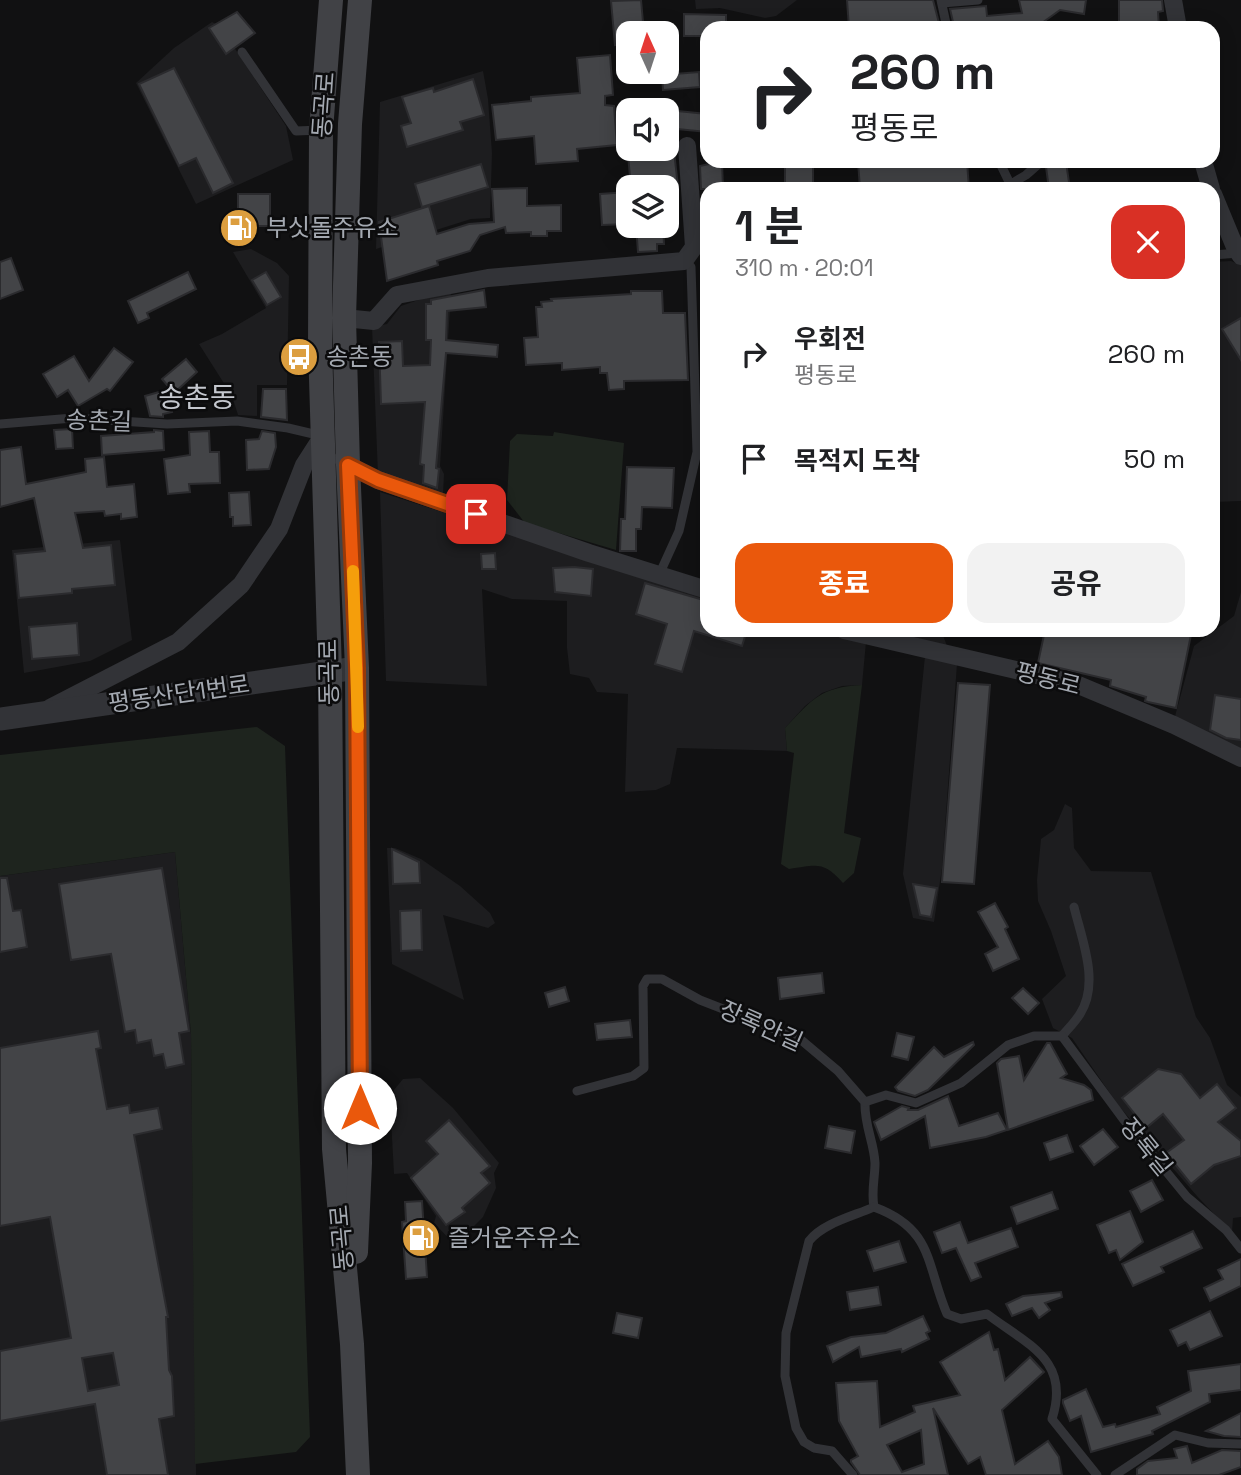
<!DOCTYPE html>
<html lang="ko">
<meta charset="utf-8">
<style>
:root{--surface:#fff;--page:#f2f2f2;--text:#202124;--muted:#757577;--accent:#ea580c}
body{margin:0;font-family:"Space Grotesk","Noto Sans KR",sans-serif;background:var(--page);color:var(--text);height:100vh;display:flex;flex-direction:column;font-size:26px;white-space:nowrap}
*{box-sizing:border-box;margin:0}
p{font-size:23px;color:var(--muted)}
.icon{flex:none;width:38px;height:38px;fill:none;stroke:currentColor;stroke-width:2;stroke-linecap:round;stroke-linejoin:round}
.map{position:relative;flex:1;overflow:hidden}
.details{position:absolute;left:700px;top:182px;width:520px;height:455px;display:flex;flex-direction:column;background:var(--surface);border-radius:21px;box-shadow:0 4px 18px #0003}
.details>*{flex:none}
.top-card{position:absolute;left:700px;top:21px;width:520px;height:147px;border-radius:21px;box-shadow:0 4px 18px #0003;background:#fff;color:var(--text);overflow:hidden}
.needle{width:46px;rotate:357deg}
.fabs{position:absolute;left:616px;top:21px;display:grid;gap:14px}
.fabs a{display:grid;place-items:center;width:63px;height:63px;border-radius:14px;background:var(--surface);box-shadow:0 4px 18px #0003;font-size:35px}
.pin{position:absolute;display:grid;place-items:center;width:60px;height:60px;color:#fff;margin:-30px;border-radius:14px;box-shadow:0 4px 10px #0006}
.me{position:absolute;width:77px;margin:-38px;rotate:0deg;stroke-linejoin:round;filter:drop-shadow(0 0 5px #0008)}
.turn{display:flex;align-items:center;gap:24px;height:147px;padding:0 35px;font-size:32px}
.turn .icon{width:91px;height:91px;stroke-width:2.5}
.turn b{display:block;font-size:49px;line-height:60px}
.round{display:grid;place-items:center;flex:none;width:74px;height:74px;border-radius:21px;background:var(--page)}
.head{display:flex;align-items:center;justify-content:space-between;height:119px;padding:0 35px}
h1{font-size:42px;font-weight:700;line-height:52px}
.primary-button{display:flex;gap:14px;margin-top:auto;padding:14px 35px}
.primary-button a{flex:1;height:80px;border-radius:21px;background:var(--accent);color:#fff;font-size:28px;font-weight:700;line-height:80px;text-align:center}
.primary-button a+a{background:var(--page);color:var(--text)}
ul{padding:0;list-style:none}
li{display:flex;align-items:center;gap:21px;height:105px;padding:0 35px}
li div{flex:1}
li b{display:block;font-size:26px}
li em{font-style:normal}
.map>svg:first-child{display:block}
.built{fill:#1d1d1f}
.green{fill:#1e241e}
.building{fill:#434447;stroke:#2b2b2e;stroke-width:2;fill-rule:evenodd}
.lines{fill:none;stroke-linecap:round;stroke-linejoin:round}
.service{stroke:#323337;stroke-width:9}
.minor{stroke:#323337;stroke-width:18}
.tertiary{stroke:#323337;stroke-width:23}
.secondary{stroke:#414246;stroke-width:24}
.route-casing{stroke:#983908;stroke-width:18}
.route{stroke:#ea580c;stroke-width:12}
.slow{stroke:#f59e0b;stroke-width:12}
.labels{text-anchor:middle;stroke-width:5;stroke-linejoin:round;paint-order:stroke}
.street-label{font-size:24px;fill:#a4a9b1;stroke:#0c0c0d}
.poi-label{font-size:24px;fill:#a4a9b1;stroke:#0c0c0d;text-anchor:start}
.quarter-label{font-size:28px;fill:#c4c7ce;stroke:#0c0c0d}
</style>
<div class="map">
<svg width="1241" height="1475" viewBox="0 0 1241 1475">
<rect width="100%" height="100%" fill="#111112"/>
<g class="built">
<polygon points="695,0 797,0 776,16 765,18 720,8 696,9"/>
<polygon points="212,22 220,26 286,126 293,160 196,204 136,83 174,48"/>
<polygon points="483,71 488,99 492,153 490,218 471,219 376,249 380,102"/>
<polygon points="251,249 277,263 289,276 287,385 257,385 257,416 238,415 232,396 199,344 222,334 266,308 233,252"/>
<polygon points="1231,261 1241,265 1241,501 1213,502 1213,262"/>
<polygon points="451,293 440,466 444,474 443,495 378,475 372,327 387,324 401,306 427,297"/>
<polygon points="380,492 707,597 707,630 822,630 866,642 862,685 842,686 822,693 805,706 785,728 787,751 677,748 670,784 656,790 625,792 628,694 597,692 589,678 570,674 567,648 567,601 512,599 482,589 487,686 386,681"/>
<polygon points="120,540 132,640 90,661 24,673 12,550"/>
<polygon points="1241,592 1241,750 1174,720 1194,646 1234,616"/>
<polygon points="879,630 941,630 947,646"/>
<polygon points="925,656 957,664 942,868 934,922 913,918 903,874"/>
<polygon points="1065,804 1072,808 1074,848 1091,871 1151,872 1196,1017 1210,1038 1227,1085 1241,1097 1241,1217 1233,1218 1232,1233 1197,1196 1118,1105 1072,1038 1053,1028 1042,999 1066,976 1051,931 1038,901 1037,880 1041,839 1054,830"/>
<polygon points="387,848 395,848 421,859 460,886 490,913 495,923 488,928 443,915 464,1000 392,964"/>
<polygon points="175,852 191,1034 196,1475 0,1475 0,876"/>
<polygon points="420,1078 453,1108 499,1163 494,1173 496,1188 483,1217 471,1229 460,1250 434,1223 436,1216 407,1173 394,1174 391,1119 395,1113 394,1090 403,1079"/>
</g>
<g class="green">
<polygon points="554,432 624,443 616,550 525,523 507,500 510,441 517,434 553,436"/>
<path d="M862,685l-18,148 17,5 -7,35 -11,10c-20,-22 -25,-18 -54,-14l-8,-5 13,-111 -7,-2 -2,-23c27,-28 35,-41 77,-43z"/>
<polygon points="257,727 285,746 310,1437 296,1452 195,1464 191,1034 175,852 0,876 0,755"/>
</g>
<g class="building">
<polygon points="641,0 644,33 628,33 628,43 615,45 611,1"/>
<polygon points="847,0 933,0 939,23 934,23 935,28 849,28"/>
<polygon points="1019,0 1086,0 1084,14 1060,10 1035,28 960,28 959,22 953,22 950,9 986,6 987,16 1022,13"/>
<polygon points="1119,0 1162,0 1163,11 1158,12 1159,28 1119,28"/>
<polygon points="237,12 255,33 226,54 209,28"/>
<polygon points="684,14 726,15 726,28 707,28 707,36 684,36"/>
<polygon points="610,55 613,95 605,96 605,105 614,106 617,145 577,149 578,161 536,164 534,136 496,140 492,105 531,101 531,97 580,93 577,58"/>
<polygon points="174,68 233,183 213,193 196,158 179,166 139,84"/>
<polygon points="699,72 700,87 663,90 662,75"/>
<polygon points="473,79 484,115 460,122 463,130 407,147 401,126 411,123 402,97 433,88 434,92"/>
<polygon points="667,110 707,114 707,132 667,128"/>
<polygon points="674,151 678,187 631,187 628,155"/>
<polygon points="722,161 723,189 701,189 700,166"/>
<rect x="785" y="161" width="28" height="28"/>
<polygon points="858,161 967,161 969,189 860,189"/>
<polygon points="1066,162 1070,189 1049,189 1046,167"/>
<polygon points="481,164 488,187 422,207 415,184"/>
<polygon points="527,188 527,206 561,205 561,231 547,231 547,236 531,236 531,232 506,233 505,227 480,235 470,251 437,261 438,265 387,281 379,222 429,206 437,234 469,224 494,222 492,189"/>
<polygon points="628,192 628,224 602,225 600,194"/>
<rect x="238" y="194" width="32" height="32"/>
<polygon points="636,226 663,226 664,244 657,244 657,251 638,252"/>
<polygon points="11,258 23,290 0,299 0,262"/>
<polygon points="188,272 196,289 147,313 149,318 138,323 128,301"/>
<polygon points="266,272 281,297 267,305 252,280"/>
<polygon points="484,290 486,307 447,311 446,340 498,345 497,357 446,353 436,468 439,469 437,488 423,483 424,465 420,464 425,402 381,404 379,342 402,341 403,366 430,365 431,340 426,340 426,304 431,304 431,300"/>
<polygon points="631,291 662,291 663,313 685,313 688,380 624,381 624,389 609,390 607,373 600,373 600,367 562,370 562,363 526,365 524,338 538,337 536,307 542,307 541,302 552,301 551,299 631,294"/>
<polygon points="1241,318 1241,360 1222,329"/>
<polygon points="114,348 133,362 110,391 107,389 78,406 68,390 57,397 43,374 74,356 89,381"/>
<polygon points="186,359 197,372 174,393 162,379"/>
<polygon points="263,389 286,389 287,420 261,417"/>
<polygon points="166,390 172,412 163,414 163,417 150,416 145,396"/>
<polygon points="72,429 73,448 56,449 54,430"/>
<polygon points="154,430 163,431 164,450 102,455 101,436 154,432"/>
<polygon points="209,431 210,452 219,452 220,483 189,484 190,492 168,494 164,459 190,455 189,432"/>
<polygon points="262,431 275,433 276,447 269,469 247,470 246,440 259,439"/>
<polygon points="21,447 26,484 86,472 85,459 104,457 107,487 134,484 137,517 121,519 121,514 105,516 104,511 75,513 83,548 111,545 115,585 72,589 72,593 19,598 15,554 45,551 34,498 0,507 0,450"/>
<polygon points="627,467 674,468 672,508 642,507 641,529 636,529 636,551 620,551 621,519 625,519"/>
<polygon points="249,492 251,525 233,526 233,517 230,517 229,493"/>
<polygon points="495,553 496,569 482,569 481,554"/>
<polygon points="574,567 593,569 591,596 555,592 553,568"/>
<polygon points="645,583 707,601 707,630 747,630 742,646 694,631 682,672 655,664 667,624 636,614"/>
<polygon points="77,623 79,655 32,659 29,627"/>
<polygon points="1045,630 1192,630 1176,708 1148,702 1145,701 1146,697 1110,686 1111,680 1038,663"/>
<polygon points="958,683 990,685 974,884 942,882"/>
<polygon points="1215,695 1241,699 1241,740 1226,738 1210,730"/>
<polygon points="392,849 419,862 420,883 393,884"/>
<polygon points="162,868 189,1031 179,1033 184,1064 166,1068 163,1054 154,1056 151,1040 137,1043 135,1030 125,1032 111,954 71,960 59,884"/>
<polygon points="0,878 7,878 13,911 21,910 27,947 0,952"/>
<polygon points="913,884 937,888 931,917 920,915"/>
<polygon points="995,903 1008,927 1005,929 1019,959 993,971 985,954 998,947 978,912"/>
<polygon points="421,910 422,950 401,951 400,911"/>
<polygon points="822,973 824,993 780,999 778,978"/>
<polygon points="565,987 569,1001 549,1007 545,993"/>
<polygon points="1023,988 1039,1003 1028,1014 1012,998"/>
<polygon points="630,1020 632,1037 597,1040 595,1024"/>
<path d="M98,1031l3,17 -5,1 11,60 22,-4 1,8 28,-5 4,21 -28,6 34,182h-2l3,53 3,6 2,40 -15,3 9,56h-61l-12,-71 -95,17v-70l71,-13 -21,-121 -50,9v-178zM113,1353l6,32 -31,6 -6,-33z"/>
<polygon points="897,1033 914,1037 908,1060 892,1056"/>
<polygon points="973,1042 974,1045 928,1090 915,1096 898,1091 895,1087 934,1047 944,1057"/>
<polygon points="1047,1043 1050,1043 1067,1074 1061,1078 1084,1085 1091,1090 1093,1100 1008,1130 997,1063 1001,1059 1019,1056 1024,1080"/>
<polygon points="1158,1069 1181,1074 1200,1098 1217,1084 1236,1108 1218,1122 1241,1141 1241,1156 1214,1165 1191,1184 1166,1153 1184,1140 1163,1114 1146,1128 1122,1098"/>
<polygon points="948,1096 959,1126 998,1113 1007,1130 986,1137 930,1148 925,1116 881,1140 874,1122 902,1106 909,1108 908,1110 918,1110"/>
<polygon points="449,1120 490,1166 481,1173 490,1183 462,1208 465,1212 446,1225 411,1178 438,1154 426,1141"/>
<polygon points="829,1126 855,1131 851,1153 825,1148"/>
<polygon points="1103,1129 1118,1147 1094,1165 1080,1146"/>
<polygon points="1067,1135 1073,1152 1050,1160 1044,1143"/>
<polygon points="1152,1180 1163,1200 1141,1212 1130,1191"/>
<polygon points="1052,1192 1058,1209 1017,1224 1011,1207"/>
<polygon points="422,1201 427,1277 406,1279 402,1222 406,1221 405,1202"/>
<polygon points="1130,1211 1143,1242 1120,1260 1116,1250 1109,1253 1097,1225"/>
<polygon points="960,1222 968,1243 1011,1228 1018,1247 975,1263 981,1277 971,1281 956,1248 942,1253 934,1232"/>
<polygon points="1193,1231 1202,1248 1161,1267 1164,1272 1133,1286 1122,1264"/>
<polygon points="899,1241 906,1262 874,1271 867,1251"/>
<polygon points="1241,1259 1241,1286 1210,1301 1204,1288 1223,1279 1218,1270"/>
<polygon points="878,1287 881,1305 850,1310 847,1292"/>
<polygon points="1061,1292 1062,1297 1045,1303 1050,1310 1039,1318 1032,1308 1012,1316 1006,1304 1023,1296"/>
<polygon points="1210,1311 1222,1336 1190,1350 1186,1342 1178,1346 1170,1330"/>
<polygon points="617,1313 642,1318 638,1338 613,1333"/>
<polygon points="923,1316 930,1331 926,1333 929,1339 902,1352 901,1349 861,1357 859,1347 833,1362 827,1346 851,1337 886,1333"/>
<path d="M989,1332l5,18 4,-1 7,31 25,-23 14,15 -42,38 13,54 33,-23 11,16 3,18h-76l-6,-18 -12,7 -35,-56 15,67h-88l-9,-13v-2l7,-4 -19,-35 -3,-38 41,-2 3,46 35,-15 -2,-6 47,-11 -20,-33zM921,1430l3,34 -22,8 -15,-27z"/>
<polygon points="1241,1364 1241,1390 1209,1394 1210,1402 1152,1431 1153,1434 1091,1452 1081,1416 1070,1421 1063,1403 1063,1400 1086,1389 1103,1427 1115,1424 1116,1427 1160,1414 1157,1407 1191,1391 1188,1371"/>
<polygon points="1241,1413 1241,1437 1224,1436 1206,1431"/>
<polygon points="1187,1446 1192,1463 1222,1450 1241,1451 1241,1467 1219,1475 1137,1475 1137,1469 1148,1461 1177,1458 1174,1449"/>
</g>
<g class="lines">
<g class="service">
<polyline points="941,0 947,28"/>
<polyline points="942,3 978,0"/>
<polyline points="242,52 296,131 321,130"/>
<polyline points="999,161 1012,188"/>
<polyline points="1011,184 1026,175 1042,161"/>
<polyline points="1213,255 1239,253"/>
<polyline points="0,424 73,418 167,424 237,421 288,428 322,436"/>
<polyline points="659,575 679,531 697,452 691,267 684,261"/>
<path d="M1074,907c8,33 26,76 6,107 -5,8 -12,15 -18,22l62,84 63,77 39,33 15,19"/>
<path d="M577,1091l56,-15 11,-8 -1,-82 4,-7h15l38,21 100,39 38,32 27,31c-1,23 9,40 10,61 0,15 -4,29 -1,44 -20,9 -51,16 -65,34l-23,92 -1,43 11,52 8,14 10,6 18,3 21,24"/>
<polyline points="865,1102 886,1095 916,1103 961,1083 1008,1045 1034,1036 1062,1036"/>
<path d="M874,1207c60,22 52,58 73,107l14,5 26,-5c41,31 84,46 65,105l45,56"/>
<polyline points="1115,1475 1175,1435 1208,1443 1241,1444"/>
</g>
<g class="minor">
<polyline points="1173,0 1178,28"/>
<polyline points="1203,161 1211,189"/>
<polyline points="1213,194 1235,247 1241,256"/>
<polyline points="344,318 374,321 397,295 488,278 684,261 694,247 687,146"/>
<polyline points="343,459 348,465 378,480 589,553 707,590"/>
<polyline points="844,630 1076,684 1174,725 1241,758"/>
<polyline points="50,708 178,642 241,585 279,529 304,465 322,437"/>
</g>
<polyline class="tertiary" points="0,719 357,668"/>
<g class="secondary">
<polyline points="331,0 321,130 320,346 330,672 334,1149 352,1344 358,1475"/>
<polyline points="356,1252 360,1163 357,668 348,465 344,318 350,124 360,0"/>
</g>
</g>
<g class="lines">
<defs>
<polyline id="route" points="360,1108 357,668 348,465 378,480 476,514"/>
</defs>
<use href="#route" class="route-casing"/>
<use href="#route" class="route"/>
<polyline class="slow" points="353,571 358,727"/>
</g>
<defs>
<symbol id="fuel-disc" viewBox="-11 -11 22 22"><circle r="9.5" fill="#dc9e3f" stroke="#0c0c0d"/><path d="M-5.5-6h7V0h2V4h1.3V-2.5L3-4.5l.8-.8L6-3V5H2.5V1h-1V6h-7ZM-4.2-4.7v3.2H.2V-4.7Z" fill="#fff"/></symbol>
<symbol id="bus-disc" viewBox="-11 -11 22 22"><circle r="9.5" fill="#dc9e3f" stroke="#0c0c0d"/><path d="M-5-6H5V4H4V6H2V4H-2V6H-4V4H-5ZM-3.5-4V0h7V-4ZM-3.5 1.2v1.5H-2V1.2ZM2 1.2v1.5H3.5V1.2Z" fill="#fff"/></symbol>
</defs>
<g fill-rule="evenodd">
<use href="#fuel-disc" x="217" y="206" width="44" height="44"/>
<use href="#bus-disc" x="277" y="335" width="44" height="44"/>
<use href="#fuel-disc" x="399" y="1216" width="44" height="44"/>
</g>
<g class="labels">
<g class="street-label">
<text transform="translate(324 105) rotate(-86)" y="8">동곡로</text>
<text transform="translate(99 421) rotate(2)" y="8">송촌길</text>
<text transform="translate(329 672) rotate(-91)" y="8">동곡로</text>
<text transform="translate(1048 679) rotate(14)" y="8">평동로</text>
<text transform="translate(179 694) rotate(-8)" y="8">평동산단1번로</text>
<text transform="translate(761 1026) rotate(24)" y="8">장록안길</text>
<text transform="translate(1146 1147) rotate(51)" y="8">장록길</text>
<text transform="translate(342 1238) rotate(-95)" y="8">동곡로</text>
</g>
<g class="poi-label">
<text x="266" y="236">부싯돌주유소</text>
<text x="326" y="365">송촌동</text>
<text x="448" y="1246">즐거운주유소</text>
</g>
<g class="quarter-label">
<text x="197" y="407">송촌동</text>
</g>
</g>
</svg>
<div class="fabs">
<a><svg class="needle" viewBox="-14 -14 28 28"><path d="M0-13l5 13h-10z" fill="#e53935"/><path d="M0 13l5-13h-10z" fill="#757577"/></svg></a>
<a><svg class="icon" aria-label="sound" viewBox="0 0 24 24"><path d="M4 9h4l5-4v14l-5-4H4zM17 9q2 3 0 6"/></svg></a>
<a><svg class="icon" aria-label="layers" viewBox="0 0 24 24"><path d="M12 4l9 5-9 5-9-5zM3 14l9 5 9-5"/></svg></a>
</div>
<div class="pin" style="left:476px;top:514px;background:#d93025"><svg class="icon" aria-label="arrive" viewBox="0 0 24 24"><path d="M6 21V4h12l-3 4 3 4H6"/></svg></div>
<svg class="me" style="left:360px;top:1108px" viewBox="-20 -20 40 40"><circle r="19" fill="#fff"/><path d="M0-13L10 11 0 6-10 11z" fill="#ea580c"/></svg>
<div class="top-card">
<div class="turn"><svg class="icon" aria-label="right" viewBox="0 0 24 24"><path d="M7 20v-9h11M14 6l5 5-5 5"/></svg><div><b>260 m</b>평동로</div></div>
</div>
<section class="details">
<div class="head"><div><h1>1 분</h1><p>310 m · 20:01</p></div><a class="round" style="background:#d93025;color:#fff"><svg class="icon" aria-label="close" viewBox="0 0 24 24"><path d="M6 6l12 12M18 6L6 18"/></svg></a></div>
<ul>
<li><svg class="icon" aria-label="right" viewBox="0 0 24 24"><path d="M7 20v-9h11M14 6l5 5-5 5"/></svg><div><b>우회전</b><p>평동로</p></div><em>260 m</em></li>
<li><svg class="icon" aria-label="arrive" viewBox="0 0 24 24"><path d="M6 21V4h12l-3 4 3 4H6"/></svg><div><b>목적지 도착</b></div><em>50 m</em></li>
</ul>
<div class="primary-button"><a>종료</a><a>공유</a></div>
</section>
</div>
